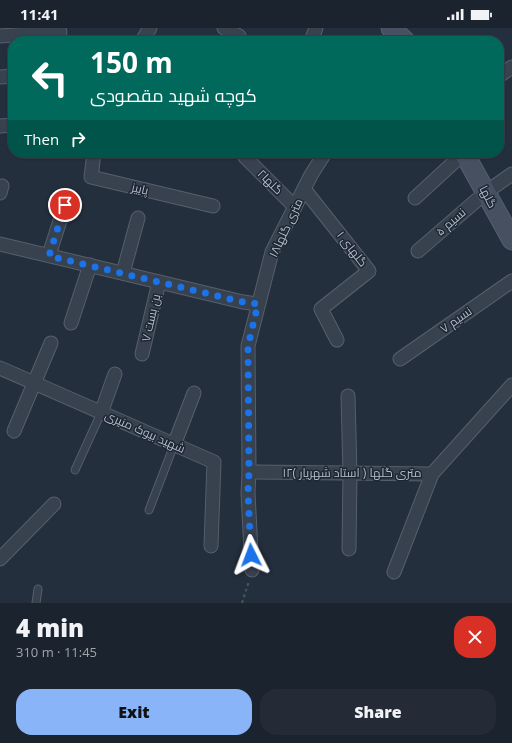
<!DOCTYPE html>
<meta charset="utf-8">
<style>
:root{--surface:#1b232e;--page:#242b36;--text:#f1f3f6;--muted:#a0a4aa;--line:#39404a;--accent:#8ab4f8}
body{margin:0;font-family:"Open Sans",Cairo,sans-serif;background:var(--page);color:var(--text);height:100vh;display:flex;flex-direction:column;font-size:15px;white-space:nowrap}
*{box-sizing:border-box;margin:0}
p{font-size:13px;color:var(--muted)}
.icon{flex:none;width:22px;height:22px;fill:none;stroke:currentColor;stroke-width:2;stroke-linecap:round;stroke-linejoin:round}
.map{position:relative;height:575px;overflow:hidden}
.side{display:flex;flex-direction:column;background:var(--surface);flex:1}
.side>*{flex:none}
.guide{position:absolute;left:8px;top:8px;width:496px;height:122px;border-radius:16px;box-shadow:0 1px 3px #0004,0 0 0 1px var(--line);background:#00695c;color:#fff;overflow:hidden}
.pin{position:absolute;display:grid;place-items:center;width:34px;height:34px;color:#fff;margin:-17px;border:2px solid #fff;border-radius:50%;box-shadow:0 1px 4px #0007}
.me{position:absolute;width:44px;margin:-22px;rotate:357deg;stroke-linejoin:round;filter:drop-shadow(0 0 3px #0008)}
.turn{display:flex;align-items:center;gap:14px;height:84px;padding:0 16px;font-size:18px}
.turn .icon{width:52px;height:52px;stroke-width:2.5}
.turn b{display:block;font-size:28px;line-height:34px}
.then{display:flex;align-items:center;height:38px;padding:0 16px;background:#0003;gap:8px;font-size:15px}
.round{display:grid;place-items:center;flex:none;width:42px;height:42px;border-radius:16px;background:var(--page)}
.overview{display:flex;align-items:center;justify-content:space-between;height:68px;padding:0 16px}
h1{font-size:24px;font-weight:800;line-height:30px}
.action{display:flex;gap:8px;margin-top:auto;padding:8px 16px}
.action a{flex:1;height:46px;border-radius:16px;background:var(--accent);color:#111;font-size:16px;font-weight:800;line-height:46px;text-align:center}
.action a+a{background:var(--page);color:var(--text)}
.status{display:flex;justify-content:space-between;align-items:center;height:28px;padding:0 20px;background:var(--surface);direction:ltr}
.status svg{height:11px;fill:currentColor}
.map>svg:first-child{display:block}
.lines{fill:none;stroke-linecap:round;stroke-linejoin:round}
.lane-casing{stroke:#565f6c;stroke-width:9}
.street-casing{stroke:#565f6c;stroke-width:15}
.secondary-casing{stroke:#565f6c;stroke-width:21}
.path{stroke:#44595c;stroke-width:2;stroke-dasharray:3 3;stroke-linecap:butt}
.lane{stroke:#38414e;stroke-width:7}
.street{stroke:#38414e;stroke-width:13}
.secondary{stroke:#465061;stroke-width:19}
.route{stroke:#1a73e8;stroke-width:7;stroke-dasharray:0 12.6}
.labels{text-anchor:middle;stroke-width:3;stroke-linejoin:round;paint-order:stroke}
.street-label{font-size:12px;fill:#b4bcc9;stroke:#1d2633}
</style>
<div class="status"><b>11:41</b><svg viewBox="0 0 49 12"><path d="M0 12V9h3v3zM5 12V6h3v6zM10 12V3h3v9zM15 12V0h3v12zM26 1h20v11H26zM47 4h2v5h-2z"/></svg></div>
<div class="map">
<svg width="512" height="575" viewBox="0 0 512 575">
<rect width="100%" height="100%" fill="#242f3e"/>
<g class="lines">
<defs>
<g id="lane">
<polyline points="75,442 101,385"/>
<polyline points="149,482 174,417"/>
<polyline points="36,575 38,561"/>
</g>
<g id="street">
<polyline points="224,0 239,8"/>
<polyline points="0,8 60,4"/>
<polyline points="142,13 150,0"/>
<polyline points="311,13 316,0"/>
<polyline points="499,48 512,39"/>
<polyline points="0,49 13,48"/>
<polyline points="0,98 13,97"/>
<polyline points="94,125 91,149 213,178"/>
<polyline points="249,125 245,129 295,179"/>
<polyline points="304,161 369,243 321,281 337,312"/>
<polyline points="0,165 2,158"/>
<polyline points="415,170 464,125"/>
<polyline points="0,216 243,274 258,276"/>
<polyline points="418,223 485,165 512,146"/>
<polyline points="49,227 65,177"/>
<polyline points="123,245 138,190"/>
<polyline points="71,295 90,237"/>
<polyline points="142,326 159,254"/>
<polyline points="400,331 512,253"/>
<polyline points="0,340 214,434 211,518"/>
<polyline points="348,368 350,445 349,521"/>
<polyline points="101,385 115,346"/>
<polyline points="14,403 51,315"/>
<polyline points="174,417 194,365"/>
<polyline points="249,444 432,446 512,357"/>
<polyline points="0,531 54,476"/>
<polyline points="252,542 248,465 249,444 248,318 272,224 311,147 325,125"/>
<polyline points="394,544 432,446"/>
</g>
<g id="secondary">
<polyline points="391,0 405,13"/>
<polyline points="464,125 512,212"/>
</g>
</defs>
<use href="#lane" class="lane-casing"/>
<use href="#street" class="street-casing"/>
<use href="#secondary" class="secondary-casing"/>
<polyline class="path" points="242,575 249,553"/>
<use href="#lane" class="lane"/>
<use href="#street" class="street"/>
<use href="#secondary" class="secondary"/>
</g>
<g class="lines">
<polyline class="route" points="65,177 49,228 243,274 258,276 248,318 249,444 248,465 251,527"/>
</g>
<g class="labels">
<g class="street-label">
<text transform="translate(270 154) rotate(45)" y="4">گلها۲</text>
<text transform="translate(140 161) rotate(13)" y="4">پاییز</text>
<text transform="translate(488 169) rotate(62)" y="4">گلها</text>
<text transform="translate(451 194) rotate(-41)" y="4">نسیم ۵</text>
<text transform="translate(286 200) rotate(-65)" y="4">۱۸متری گلها</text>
<text transform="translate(352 221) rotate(52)" y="4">گلهای ۱</text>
<text transform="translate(151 290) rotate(-77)" y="4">بن بست ۷</text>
<text transform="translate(456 292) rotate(-35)" y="4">نسیم ۷</text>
<text transform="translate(145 404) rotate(24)" y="4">شهید بیوک منیری</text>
<text x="352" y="449">۱۲متری گلها ( استاد شهریار )</text>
</g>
</g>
</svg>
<div class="pin" style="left:65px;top:177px;background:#d93025"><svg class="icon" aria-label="arrive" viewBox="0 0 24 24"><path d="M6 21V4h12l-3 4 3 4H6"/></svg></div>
<svg class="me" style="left:251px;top:527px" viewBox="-20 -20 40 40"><path d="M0-17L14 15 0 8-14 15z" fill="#1a73e8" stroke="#fff" stroke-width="4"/></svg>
<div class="guide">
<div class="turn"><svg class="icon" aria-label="left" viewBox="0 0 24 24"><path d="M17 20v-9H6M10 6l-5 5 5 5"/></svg><div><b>150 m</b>کوچه شهید مقصودی</div></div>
<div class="then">Then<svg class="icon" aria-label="right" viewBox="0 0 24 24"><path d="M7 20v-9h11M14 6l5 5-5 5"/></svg></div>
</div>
</div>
<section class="side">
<div class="overview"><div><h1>4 min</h1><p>310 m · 11:45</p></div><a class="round" style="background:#d93025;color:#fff"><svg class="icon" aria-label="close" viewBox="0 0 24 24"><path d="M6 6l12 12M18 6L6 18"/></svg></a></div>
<div class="action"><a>Exit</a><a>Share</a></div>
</section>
